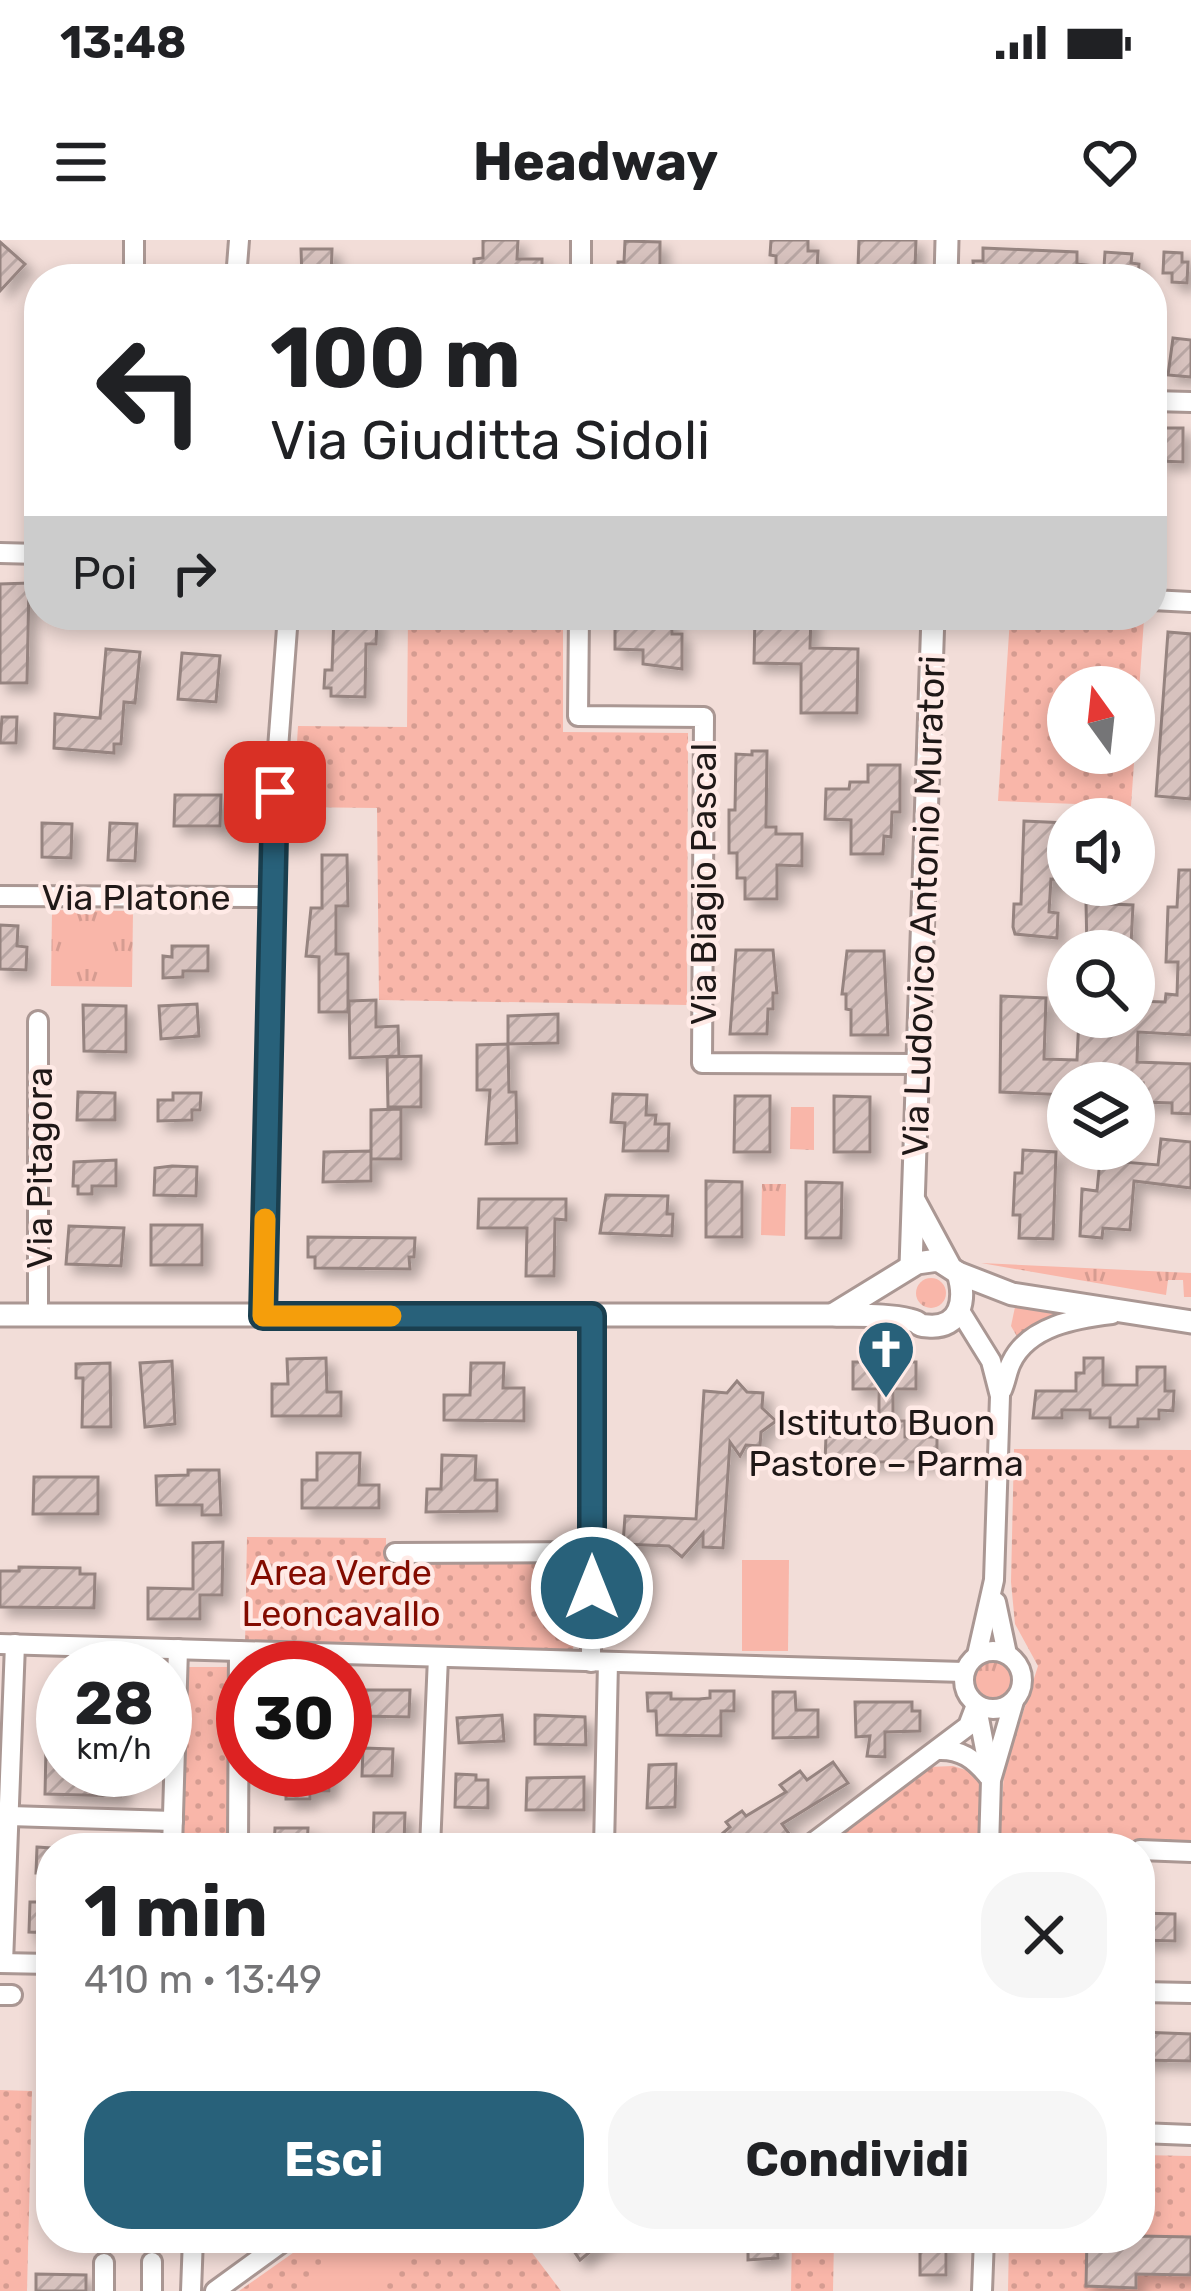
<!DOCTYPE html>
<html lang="it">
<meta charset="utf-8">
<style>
:root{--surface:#fff;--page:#f6f6f6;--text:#202124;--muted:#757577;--accent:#28617a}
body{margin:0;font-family:Rubik,sans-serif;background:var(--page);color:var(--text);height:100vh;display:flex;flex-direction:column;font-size:45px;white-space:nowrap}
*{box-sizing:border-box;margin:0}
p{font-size:39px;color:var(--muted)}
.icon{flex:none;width:66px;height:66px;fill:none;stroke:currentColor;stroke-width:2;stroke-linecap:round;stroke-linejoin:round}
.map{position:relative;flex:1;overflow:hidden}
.details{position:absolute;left:36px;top:1593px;width:1119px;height:420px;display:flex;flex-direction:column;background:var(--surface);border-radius:48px;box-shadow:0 6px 18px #0003}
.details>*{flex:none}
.hud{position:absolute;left:24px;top:24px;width:1143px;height:366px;border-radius:48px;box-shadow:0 6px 18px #0003;background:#fff;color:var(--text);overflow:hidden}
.needle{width:78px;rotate:345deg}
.tools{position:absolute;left:1047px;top:426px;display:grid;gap:24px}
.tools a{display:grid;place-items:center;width:108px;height:108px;border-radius:50%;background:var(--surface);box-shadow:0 6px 18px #0003;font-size:60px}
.speed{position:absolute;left:36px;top:1401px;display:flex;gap:24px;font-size:60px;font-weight:700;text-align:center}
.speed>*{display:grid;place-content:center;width:156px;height:156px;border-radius:50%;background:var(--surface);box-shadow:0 6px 18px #0003;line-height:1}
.speed small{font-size:30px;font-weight:400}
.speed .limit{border:18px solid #d22;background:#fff;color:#111}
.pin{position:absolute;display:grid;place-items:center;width:102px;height:102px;color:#fff;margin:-51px;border-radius:24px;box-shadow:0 6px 18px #0006}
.me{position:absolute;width:132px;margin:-66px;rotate:0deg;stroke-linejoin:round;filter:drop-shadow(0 0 9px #0008)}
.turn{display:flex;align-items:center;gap:42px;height:252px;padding:0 48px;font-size:54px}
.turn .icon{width:156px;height:156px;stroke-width:2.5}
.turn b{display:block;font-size:84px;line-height:102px}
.then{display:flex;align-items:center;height:114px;padding:0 48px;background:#0003;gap:24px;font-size:45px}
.round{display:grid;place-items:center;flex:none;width:126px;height:126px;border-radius:48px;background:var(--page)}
.head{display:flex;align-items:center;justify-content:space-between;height:204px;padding:0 48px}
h1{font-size:72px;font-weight:700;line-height:90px}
.button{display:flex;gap:24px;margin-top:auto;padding:24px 48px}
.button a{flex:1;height:138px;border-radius:48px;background:var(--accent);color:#fff;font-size:48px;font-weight:700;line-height:138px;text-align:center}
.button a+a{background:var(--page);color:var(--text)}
.status{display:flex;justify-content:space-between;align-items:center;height:84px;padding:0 60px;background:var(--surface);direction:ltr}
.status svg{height:33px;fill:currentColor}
header{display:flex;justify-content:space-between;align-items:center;height:156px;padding:0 48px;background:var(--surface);font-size:54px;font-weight:700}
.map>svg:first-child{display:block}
.grass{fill:url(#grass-tufts)}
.park{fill:url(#park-dots);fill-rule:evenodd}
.pitch{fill:#f9b6a9}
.building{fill:url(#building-hatch);stroke:#968480;stroke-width:3;filter:url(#shadow)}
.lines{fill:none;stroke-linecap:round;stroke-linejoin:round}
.minor-casing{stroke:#aa9793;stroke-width:24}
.tertiary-casing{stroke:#aa9793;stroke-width:27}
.minor{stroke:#fff;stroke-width:18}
.tertiary{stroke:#fff;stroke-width:21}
.route-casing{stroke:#1a3f4f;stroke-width:30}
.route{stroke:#28617a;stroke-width:21}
.slow{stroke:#f59e0b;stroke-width:21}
.labels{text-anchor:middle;stroke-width:9;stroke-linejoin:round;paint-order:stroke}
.street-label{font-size:36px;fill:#1f1817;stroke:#ffeae6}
.poi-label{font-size:36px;fill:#1f1817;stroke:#ffeae6}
.park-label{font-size:36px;fill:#830b00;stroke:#ffeae6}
</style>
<div class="status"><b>13:48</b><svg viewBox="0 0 49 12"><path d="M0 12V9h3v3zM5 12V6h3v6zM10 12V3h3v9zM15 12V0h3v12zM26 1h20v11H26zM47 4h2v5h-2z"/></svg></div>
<header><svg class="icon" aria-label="menu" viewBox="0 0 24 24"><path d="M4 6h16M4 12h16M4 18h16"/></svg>Headway<svg class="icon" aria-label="heart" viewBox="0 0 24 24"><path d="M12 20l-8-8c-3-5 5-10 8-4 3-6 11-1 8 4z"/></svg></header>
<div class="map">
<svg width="1191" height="2051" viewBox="0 0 1191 2051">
<defs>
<pattern id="grass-tufts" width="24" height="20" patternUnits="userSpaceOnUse" patternTransform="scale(3)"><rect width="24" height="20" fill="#f9b6a9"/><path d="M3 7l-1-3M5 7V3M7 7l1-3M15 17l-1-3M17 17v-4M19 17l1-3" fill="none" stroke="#d59c91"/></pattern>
<pattern id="park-dots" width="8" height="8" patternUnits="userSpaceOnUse" patternTransform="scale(3)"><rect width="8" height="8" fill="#f9b6a9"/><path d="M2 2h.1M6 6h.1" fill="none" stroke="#d59c91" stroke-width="1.8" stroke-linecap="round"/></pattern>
<pattern id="building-hatch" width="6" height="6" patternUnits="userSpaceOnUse" patternTransform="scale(3)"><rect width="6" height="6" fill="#d7c2be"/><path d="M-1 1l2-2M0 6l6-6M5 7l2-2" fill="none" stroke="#b8a6a3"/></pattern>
<filter id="shadow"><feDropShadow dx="8" dy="8" stdDeviation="6" flood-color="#0004"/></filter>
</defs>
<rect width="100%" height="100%" fill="#f2ddd8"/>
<g class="grass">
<polygon points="52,670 133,671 132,747 51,746"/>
<polygon points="791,867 814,867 814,910 790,909"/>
<polygon points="762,944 786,944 785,996 761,995"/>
<polygon points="981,1023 1191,1033 1191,1057 1184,1057 1183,1040 1168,1040 1166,1055"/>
<circle cx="931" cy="1053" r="15"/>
<polygon points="1015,1067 1057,1074 1058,1076 1019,1100 1011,1086"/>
<circle cx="992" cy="1441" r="21"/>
</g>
<g class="park">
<polygon points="408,375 563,375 563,492 688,493 687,765 379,760 377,568 293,567 298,486 407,487"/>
<path d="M1064,376l80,3 -13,187 -133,-5 12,-183 53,1zM1068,447h66v66h-66z"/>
<polygon points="1014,1209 1191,1210 1191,1602 1000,1596 1004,1532 1038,1426 1015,1384 1011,1342"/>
<polygon points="247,1297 386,1298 386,1319 577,1319 573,1413 245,1405"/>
<polygon points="187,1427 232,1427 231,1608 183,1608"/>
<polygon points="953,1526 972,1532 984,1545 978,1608 923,1608 912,1596 901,1608 822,1608 928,1527"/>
<polygon points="0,1850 32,1851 27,2051 0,2051"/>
<polygon points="1140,1915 1191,1916 1191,2051 1008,2051 1009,1998 1140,1998"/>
<polygon points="314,1998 521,1998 561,2051 239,2051"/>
<polygon points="792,1998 834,1998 833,2051 791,2051"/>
</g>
<g class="pitch">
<polygon points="742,1320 789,1320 788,1411 742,1411"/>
<polygon points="366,1998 376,1998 398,2027 366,2051 315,2051 308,2042"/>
</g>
<g class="building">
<polygon points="483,0 518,0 517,19 542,19 542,39 474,39 474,19 483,18"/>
<polygon points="771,0 808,0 808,11 818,11 817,30 776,30 776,16 770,15"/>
<polygon points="859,0 916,0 915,29 858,27"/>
<polygon points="625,1 660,2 660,39 618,39 618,22 624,22"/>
<polygon points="0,2 25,24 0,51"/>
<polygon points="983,8 1077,12 1077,24 1104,27 1105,12 1132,14 1131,23 1139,24 1138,39 981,39 981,35 974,34 973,21 983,21"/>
<polygon points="301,9 332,9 331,39 302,39"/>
<polygon points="1164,12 1182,13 1182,22 1188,22 1187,43 1172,42 1172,33 1163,33"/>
<polygon points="1173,98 1191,100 1191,137 1168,135"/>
<polygon points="1160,188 1183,188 1183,222 1160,221"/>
<polygon points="29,343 27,443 0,443 0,344"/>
<polygon points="334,375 369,375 369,379 377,379 376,404 366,404 365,457 331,456 331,448 324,448 325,430 332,430"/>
<polygon points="615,375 672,375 672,394 682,394 682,429 643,424 643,410 615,409"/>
<polygon points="755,375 811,375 810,408 858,409 857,473 801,473 801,424 754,423"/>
<polygon points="1168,392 1191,394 1191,559 1156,556"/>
<polygon points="106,409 140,412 135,463 124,462 121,504 114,504 114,513 54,508 55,474 100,478"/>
<polygon points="182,413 220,416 216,462 178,459"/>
<polygon points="2,477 17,477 16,503 0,503"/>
<polygon points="752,511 767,511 766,587 776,587 776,594 802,594 802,626 777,625 777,659 745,659 745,638 737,638 737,613 729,613 729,570 735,570 736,514 752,515"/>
<polygon points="868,525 900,525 900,572 892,572 891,597 884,596 883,614 851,614 851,580 825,579 826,549 849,549 850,542 868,542"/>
<polygon points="175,555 221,555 220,586 174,586"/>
<polygon points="1024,581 1067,583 1064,640 1051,639 1049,672 1058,673 1057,698 1015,694 1013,687 1014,664 1021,664"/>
<polygon points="42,583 72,584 71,618 42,617"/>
<polygon points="110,583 137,584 135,621 108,620"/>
<polygon points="322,615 347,615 348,666 336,666 336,714 348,714 348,772 319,772 319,717 306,716 311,668 322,668"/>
<polygon points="1179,630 1191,630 1191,795 1138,792 1137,822 1191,824 1191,874 1172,873 1172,863 1142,862 1143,843 1068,843 1068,855 1000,852 1001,756 1046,758 1044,819 1077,820 1079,777 1134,777 1134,761 1165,762 1166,754 1177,755 1178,722 1166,722 1168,667 1177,667"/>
<polygon points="1086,663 1133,665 1131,705 1112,704 1112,711 1087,710"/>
<polygon points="0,685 18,686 17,706 27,707 26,730 0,729"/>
<polygon points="172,706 208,706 208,731 183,731 183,737 163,738 163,716 172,717"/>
<polygon points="736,710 773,710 777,753 773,753 773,769 768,769 767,794 730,794"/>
<polygon points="847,711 884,711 888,795 851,795 851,770 846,769 846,754 842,754"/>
<polygon points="376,760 376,787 398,786 399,816 350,818 349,761"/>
<polygon points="197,764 199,796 161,799 159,766"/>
<polygon points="83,765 126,766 126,812 84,811"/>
<polygon points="558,774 558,803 508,804 508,776"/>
<polygon points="508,804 509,852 516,852 517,903 486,904 490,850 477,850 477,805"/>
<polygon points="421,816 421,867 388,867 387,817"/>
<polygon points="78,852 115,853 115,880 77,880"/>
<polygon points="173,853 201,853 200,870 192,870 192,880 158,881 158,860 173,860"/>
<polygon points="613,854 647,855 646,875 656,875 655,884 669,884 668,911 623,911 625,883 611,882"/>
<polygon points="735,856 770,856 770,912 734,912"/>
<polygon points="834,856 870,857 870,912 834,912"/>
<polygon points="401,869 401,919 371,919 371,941 323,942 324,912 371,911 371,918 371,870"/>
<polygon points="1161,899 1191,902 1191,948 1134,941 1130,990 1103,988 1102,998 1080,996 1082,949 1097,951 1100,920 1158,925"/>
<polygon points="1023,910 1056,912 1053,999 1019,998 1020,975 1013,975 1015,933 1022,933"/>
<polygon points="116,920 116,946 92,946 92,954 78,954 78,946 73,946 74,922"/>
<polygon points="172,926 197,927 196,956 154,955 155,928"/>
<polygon points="706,941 742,942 742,997 706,997"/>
<polygon points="806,942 842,943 841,998 806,998"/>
<polygon points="606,955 668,956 667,974 673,974 672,996 600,993"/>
<polygon points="479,959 566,959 566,980 555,979 554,1036 526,1036 527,988 478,988"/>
<rect x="151" y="985" width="51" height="40"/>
<polygon points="69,986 124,988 121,1026 66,1024"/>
<polygon points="308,997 415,998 414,1017 409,1017 410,1029 315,1028 315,1017 308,1017"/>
<polygon points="326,1118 327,1152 341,1152 341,1176 272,1176 272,1144 288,1144 287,1119"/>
<polygon points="1084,1118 1103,1118 1103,1145 1137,1145 1137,1127 1165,1127 1165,1151 1174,1151 1173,1171 1159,1170 1159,1179 1138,1179 1138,1187 1110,1187 1110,1178 1090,1178 1090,1170 1062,1170 1062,1178 1033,1178 1036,1151 1076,1151 1076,1133 1084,1133"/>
<polygon points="172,1121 175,1184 145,1187 140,1123"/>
<polygon points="853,1122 916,1122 916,1149 893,1149 893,1181 905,1181 905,1197 937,1197 937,1222 825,1222 826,1196 879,1197 879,1149 853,1149"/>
<polygon points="110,1123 111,1187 82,1187 83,1138 76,1138 76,1124"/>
<polygon points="471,1123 504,1123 503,1148 524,1148 524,1181 444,1180 444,1155 470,1155"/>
<polygon points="737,1141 747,1152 763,1153 762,1168 776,1181 761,1192 760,1206 746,1205 740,1216 730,1202 723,1308 703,1307 703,1293 682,1317 669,1306 623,1304 625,1276 696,1279 704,1151 727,1153"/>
<polygon points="317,1213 360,1213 359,1245 379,1245 379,1268 302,1268 302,1240 317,1240"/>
<polygon points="442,1215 476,1216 475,1240 497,1240 497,1271 426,1272 427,1249 441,1249"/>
<polygon points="188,1230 219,1230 221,1275 202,1275 202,1265 157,1265 156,1236 188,1235"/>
<polygon points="34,1237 98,1237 98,1274 33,1274"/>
<polygon points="223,1302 222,1355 200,1355 200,1379 148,1379 148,1348 193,1349 193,1303"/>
<polygon points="19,1327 80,1328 80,1334 95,1334 94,1368 0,1367 0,1331 19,1331"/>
<polygon points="361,1450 410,1450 409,1477 360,1476"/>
<polygon points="710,1451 734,1451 734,1471 721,1471 721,1496 657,1495 656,1471 648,1471 647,1453 671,1453 671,1459 699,1459 710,1458"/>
<polygon points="773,1452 795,1452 796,1470 818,1470 818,1497 773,1498"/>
<polygon points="47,1462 63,1462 63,1530 122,1530 121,1556 45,1554"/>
<polygon points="855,1462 912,1462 912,1471 920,1471 920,1491 885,1492 885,1517 867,1516 870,1496 856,1497"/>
<polygon points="502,1475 504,1501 459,1503 457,1478"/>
<polygon points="535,1475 585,1477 586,1505 535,1504"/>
<polygon points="363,1508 393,1509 392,1536 362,1536"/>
<polygon points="833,1522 848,1543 782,1584 792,1598 779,1608 734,1608 723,1593 730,1587 726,1582 742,1571 746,1576 786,1552 780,1545 800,1531 807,1540"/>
<polygon points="676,1524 675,1567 647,1568 649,1525"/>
<polygon points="286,1530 329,1530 329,1551 310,1551 310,1559 286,1559"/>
<polygon points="456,1534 476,1535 476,1540 488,1540 488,1568 455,1567"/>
<polygon points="584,1537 584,1570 526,1570 527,1538"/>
<polygon points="374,1573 405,1573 404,1605 373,1604"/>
<polygon points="275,1588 308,1588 307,1608 274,1608"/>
<polygon points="37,1607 51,1608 51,1633 36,1633"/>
<polygon points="30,1662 51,1662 51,1693 29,1692"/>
<polygon points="1140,1673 1175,1674 1175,1701 1140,1700"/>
<polygon points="1140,1792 1191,1794 1191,1821 1140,1820"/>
<polygon points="1140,1996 1191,1997 1191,2035 1136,2034 1136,2048 1086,2046 1087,1998"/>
<polygon points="565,1998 607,1998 580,2020"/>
<polygon points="748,1998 777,1998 778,2018 748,2020"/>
<rect x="920" y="1998" width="26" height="37"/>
<polygon points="36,2034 86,2035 86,2051 36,2051"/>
</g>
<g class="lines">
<defs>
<g id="minor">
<polyline points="134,39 134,0"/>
<polyline points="236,39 239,0"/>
<polyline points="581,39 581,0"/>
<polyline points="1152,161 1191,162"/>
<polyline points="0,313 39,314"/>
<polyline points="1152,360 1191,362"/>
<polyline points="579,375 578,476 704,477 702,823 917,824"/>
<polyline points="0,656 271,657"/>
<polyline points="960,1071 991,1121 1000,1156 994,1340 977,1415"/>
<polyline points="38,1075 38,781"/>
<polyline points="263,1075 274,562 288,375"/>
<path d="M1002,1150c4,-9 5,-19 9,-27 17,-37 66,-45 101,-49"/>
<polyline points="395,1313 592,1312"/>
<polyline points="996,1362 1007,1414"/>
<polyline points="0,1404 964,1432"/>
<circle cx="993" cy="1440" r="29"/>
<polyline points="591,1422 592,1076"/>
<polyline points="977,1468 990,1535"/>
<path d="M938,1510c23,-1 36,9 50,26"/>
<polyline points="9,1576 173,1581"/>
<polyline points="989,1606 1066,1608"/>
<polyline points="172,1608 178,1409"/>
<polyline points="238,1608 239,1411"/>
<polyline points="430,1608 438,1417"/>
<polyline points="604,1608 608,1422"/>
<polyline points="806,1608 968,1486 976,1465"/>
<polyline points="989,1608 991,1540 1014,1461"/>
<polyline points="1140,1610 1191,1612"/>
<polyline points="0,1723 51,1724"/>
<polyline points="3,1723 15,1404"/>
<polyline points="1140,1752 1191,1753"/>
<polyline points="0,1755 12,1755"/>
<polyline points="1140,1893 1191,1895"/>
<polyline points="104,2051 104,2023"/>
<polyline points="152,2051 152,2022"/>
<polyline points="191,2051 193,1998"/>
<polyline points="215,2051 288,1998"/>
<polyline points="982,2051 984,1998"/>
</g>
<g id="tertiary">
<polyline points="946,39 947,0"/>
<polyline points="915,962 949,1025"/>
<polyline points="911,1026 933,375"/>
<polyline points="834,1074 917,1023 938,1020 958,1033 1012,1054 1191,1082"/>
<path d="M0,1075h833c24,1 53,-1 77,5 14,3 3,5 18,6 34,3 38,-28 30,-53"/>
</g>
</defs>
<use href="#minor" class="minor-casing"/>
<use href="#tertiary" class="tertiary-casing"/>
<use href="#minor" class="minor"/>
<use href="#tertiary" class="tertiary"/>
</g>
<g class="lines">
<defs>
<polyline id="route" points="275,552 263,1076 592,1076 592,1348"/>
</defs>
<use href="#route" class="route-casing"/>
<use href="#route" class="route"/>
<polyline class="slow" points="265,979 263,1076 391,1076"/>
</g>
<defs>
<symbol id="church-pin" viewBox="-11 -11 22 30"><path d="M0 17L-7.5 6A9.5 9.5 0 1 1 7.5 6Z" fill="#28617a" stroke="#ffeae6"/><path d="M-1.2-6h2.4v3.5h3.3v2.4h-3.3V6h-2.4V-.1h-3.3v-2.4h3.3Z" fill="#fff"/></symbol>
</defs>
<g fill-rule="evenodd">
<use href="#church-pin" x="853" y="1076" width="66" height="90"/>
</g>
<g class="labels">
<g class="street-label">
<text transform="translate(703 644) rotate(-90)" y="13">Via Biagio Pascal</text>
<text x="136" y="670">Via Platone</text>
<text transform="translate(923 666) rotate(-88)" y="13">Via Ludovico Antonio Muratori</text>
<text transform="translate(39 928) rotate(-90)" y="13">Via Pitagora</text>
</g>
<g class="poi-label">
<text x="886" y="1195">Istituto Buon<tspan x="886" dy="41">Pastore – Parma</tspan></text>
</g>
<g class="park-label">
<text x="341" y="1345">Area Verde<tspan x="341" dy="41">Leoncavallo</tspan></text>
</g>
</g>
</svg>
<div class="tools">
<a><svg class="needle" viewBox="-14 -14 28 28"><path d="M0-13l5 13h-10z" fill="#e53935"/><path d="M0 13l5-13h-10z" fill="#757577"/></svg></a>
<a><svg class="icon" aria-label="sound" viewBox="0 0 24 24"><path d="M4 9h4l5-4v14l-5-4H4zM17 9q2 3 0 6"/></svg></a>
<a><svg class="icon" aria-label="search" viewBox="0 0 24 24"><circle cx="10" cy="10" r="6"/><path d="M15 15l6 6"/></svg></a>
<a><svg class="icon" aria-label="layers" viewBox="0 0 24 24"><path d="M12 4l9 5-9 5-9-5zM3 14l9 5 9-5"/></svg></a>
</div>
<div class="speed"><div>28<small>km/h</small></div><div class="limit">30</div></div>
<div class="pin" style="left:275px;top:552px;background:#d93025"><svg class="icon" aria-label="arrive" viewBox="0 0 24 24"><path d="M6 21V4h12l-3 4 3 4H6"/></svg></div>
<svg class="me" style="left:592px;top:1348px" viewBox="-20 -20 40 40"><circle r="17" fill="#28617a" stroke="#fff" stroke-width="3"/><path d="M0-11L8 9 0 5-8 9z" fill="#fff"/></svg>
<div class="hud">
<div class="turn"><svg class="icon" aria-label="left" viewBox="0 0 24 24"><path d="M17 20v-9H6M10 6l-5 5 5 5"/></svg><div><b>100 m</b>Via Giuditta Sidoli</div></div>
<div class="then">Poi<svg class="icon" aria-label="right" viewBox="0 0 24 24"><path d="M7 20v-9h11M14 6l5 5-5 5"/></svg></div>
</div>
<section class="details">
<div class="head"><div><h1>1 min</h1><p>410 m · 13:49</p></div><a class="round"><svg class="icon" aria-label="close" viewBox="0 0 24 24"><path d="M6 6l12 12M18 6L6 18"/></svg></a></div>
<div class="button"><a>Esci</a><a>Condividi</a></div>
</section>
</div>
